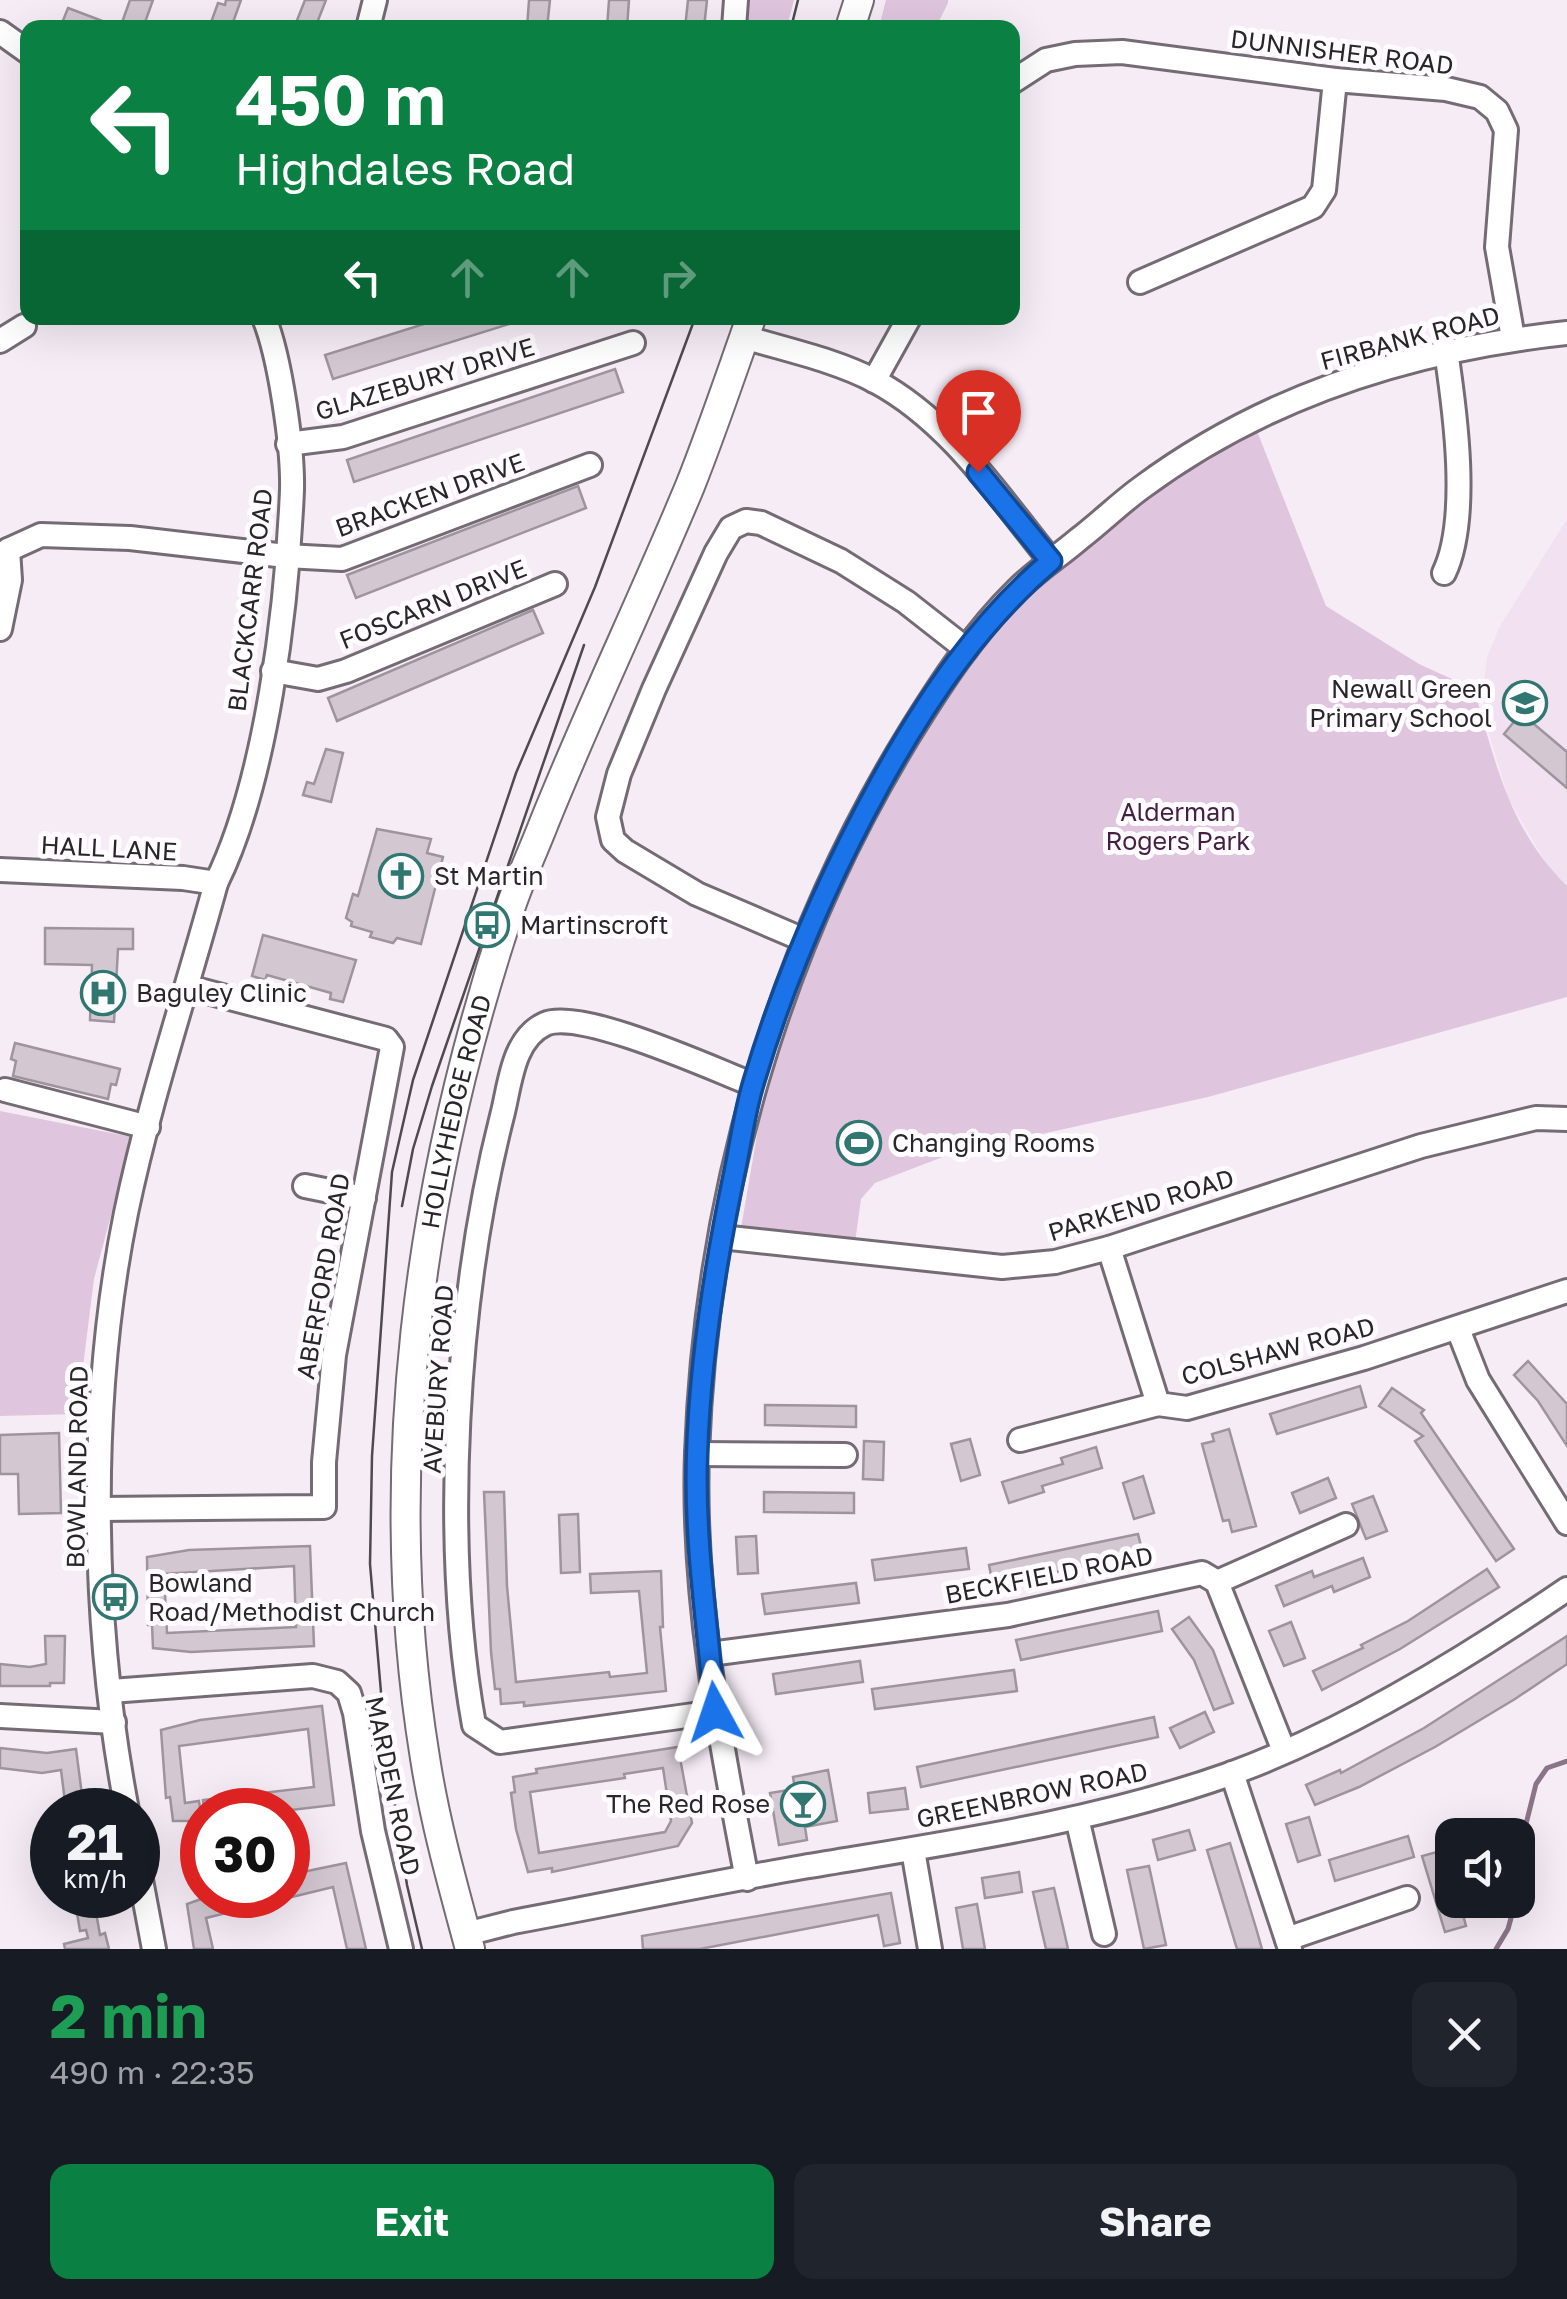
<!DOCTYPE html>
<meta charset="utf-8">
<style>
:root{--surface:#171b24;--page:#20242c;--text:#f1f3f6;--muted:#9ea1a6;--accent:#0b8043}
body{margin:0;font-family:"Golos Text",sans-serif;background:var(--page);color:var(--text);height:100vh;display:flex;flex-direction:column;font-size:38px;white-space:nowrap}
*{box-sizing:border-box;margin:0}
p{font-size:32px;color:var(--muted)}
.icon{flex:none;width:55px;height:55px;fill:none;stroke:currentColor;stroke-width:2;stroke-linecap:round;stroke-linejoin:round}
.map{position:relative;height:1949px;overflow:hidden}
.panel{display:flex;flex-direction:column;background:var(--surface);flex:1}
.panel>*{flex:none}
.banner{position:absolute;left:20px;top:20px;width:1000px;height:305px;border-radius:20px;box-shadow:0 10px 40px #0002;background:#0b8043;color:#fff;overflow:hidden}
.buttons{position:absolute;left:1435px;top:1818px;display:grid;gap:20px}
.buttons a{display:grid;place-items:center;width:100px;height:100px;border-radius:20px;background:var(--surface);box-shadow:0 10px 40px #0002;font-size:50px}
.speed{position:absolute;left:30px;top:1788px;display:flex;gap:20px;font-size:50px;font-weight:700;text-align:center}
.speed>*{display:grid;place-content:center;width:130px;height:130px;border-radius:50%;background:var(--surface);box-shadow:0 10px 40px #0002;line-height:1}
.speed small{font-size:25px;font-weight:400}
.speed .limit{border:15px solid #d22;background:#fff;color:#111}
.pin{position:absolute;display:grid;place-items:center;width:85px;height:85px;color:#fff;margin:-102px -42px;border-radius:50% 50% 50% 0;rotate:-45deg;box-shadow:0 0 10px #0007}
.pin .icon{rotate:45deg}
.me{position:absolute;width:110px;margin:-55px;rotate:355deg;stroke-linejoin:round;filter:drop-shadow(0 0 8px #0008)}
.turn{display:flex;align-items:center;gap:35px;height:210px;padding:0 50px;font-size:45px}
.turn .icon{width:130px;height:130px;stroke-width:2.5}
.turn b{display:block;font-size:70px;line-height:85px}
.lanes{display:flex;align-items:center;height:95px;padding:0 50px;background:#0003;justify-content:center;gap:50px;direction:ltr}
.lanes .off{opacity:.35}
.round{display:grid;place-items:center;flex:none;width:105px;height:105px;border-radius:20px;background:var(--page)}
.overview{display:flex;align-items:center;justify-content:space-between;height:170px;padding:0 50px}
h1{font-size:60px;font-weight:700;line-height:75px;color:#1e9e55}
.action{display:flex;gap:20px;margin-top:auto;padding:20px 50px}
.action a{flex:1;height:115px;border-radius:20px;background:var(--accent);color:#fff;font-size:40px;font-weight:700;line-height:115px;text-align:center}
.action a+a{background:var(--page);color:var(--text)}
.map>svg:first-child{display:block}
.built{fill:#f2e1f1}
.green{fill:#e0c5de}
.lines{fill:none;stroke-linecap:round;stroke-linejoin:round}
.stream{stroke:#8a7588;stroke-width:5}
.building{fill:#d3c8d2;stroke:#9e949e;stroke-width:2.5;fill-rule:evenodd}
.minor-casing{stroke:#746b74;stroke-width:28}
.tertiary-casing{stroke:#746b74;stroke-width:32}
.minor{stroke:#fff;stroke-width:22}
.tertiary{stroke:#fff;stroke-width:28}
.tram{stroke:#4e4a4e;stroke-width:2.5}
.route-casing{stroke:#114b97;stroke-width:25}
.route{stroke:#1a73e8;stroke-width:18}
.labels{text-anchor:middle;stroke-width:10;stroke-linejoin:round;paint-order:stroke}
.street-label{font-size:25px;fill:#292629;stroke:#fefcfe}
.poi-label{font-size:25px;fill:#292629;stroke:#fefcfe;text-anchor:start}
.park-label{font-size:25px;fill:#431f42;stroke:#fefcfe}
</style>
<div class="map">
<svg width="1567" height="1949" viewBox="0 0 1567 1949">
<rect width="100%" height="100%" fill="#f6ecf6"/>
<polygon class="built" points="1567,519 1567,886 1550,870 1509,800 1484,717 1483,689 1487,657 1500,626"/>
<g class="green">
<polygon points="746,0 794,0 787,27 743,28"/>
<polygon points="886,0 948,0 948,3 936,27 879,27"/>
<path d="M1255,426l71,180 93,58 55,25c22,75 35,140 93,197v111l-359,100 -260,58 -73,28 -14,16 -6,44 -114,-15 24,-140 52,-148 56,-121 54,-95 51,-74 72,-81 119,-95z"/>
<polygon points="0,1111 132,1137 94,1279 77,1414 0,1416"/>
</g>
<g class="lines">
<g class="stream">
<polyline points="1518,1856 1536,1784 1547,1768 1567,1761"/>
<polyline points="1518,1871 1518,1884"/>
<polyline points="1496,1949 1508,1929 1516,1900"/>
</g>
</g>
<g class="building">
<polygon points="130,0 153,0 143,28 120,28"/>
<polygon points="226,0 241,0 231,28 209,28 218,3 225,5"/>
<polygon points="305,0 326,0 315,28 294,28"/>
<polygon points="529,0 550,0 547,28 527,28"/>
<polygon points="609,0 629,0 627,28 607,28"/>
<polygon points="688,0 707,0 704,28 685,28"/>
<polygon points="68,8 116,26 116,28 60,28"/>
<polygon points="443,318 518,318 519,321 333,379 325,355"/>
<polygon points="615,369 623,392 354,482 347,460"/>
<polygon points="578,486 586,508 356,598 347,575"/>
<polygon points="533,610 543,633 337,721 328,698"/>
<polygon points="1521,713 1567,752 1567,788 1504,734"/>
<polygon points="326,749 343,753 331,802 303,795 307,782 314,784"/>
<polygon points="377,829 431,839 427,853 443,857 421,944 397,938 393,943 370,937 372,932 351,926 352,922 346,918 353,894 358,896"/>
<polygon points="45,928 133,929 133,949 118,949 114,1022 90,1020 92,965 45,964"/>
<polygon points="263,935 356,960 343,1002 330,999 331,993 267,975 265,980 252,976"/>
<polygon points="15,1043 120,1069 116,1085 111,1084 108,1099 13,1076 16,1061 11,1059"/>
<polygon points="1528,1361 1567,1404 1567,1446 1538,1401 1514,1375"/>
<polygon points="1360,1386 1366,1407 1277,1434 1270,1414"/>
<polygon points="1392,1388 1424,1410 1421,1413 1514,1549 1496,1561 1415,1441 1423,1436 1379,1406"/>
<polygon points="765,1405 856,1406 856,1427 765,1425"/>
<polygon points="1229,1429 1256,1526 1232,1532 1229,1520 1223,1521 1202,1444 1214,1441 1212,1434"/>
<polygon points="59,1433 61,1513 19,1514 18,1474 0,1474 0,1435"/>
<polygon points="970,1439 980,1475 961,1481 951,1444"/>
<polygon points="864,1441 884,1442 883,1480 863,1479"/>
<polygon points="1096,1447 1102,1468 1042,1486 1044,1492 1009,1503 1002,1482 1063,1464 1061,1458"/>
<polygon points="1143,1476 1154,1513 1134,1519 1123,1483"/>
<polygon points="1328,1478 1336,1498 1300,1513 1292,1493"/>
<polygon points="484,1492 504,1492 507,1586 516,1682 609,1672 610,1677 647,1673 639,1591 591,1593 590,1574 661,1571 663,1627 660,1627 666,1691 524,1706 524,1702 501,1704 500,1689 495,1689 491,1652"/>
<polygon points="764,1492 854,1493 854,1513 764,1512"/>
<polygon points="1373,1496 1387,1531 1366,1539 1352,1504"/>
<polygon points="578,1514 580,1572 561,1573 559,1515"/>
<polygon points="1138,1534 1143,1554 993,1585 989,1565"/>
<polygon points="756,1536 758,1573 738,1574 736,1537"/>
<path d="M310,1546l4,100 -123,6 -38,-4 -1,-23h-4l-1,-68 42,-7zM294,1566l2,61 -129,6 -3,-59z"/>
<polygon points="966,1548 969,1569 875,1580 872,1560"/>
<polygon points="1363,1558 1370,1577 1334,1592 1332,1586 1284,1606 1276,1586 1312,1571 1314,1577"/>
<polygon points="1487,1569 1499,1587 1400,1649 1322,1690 1313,1671 1363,1648 1361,1645 1408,1621"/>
<polygon points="856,1583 859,1603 765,1614 762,1594"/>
<polygon points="1158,1611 1162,1631 1021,1660 1016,1640"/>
<polygon points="1189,1617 1213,1650 1233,1703 1214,1710 1194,1660 1172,1629"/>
<polygon points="1291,1622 1305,1658 1284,1666 1269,1631"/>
<polygon points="45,1636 65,1636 64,1683 50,1683 50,1686 0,1686 0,1664 30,1667 46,1664"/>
<polygon points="1567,1636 1567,1664 1515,1699 1435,1747 1359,1787 1315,1805 1306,1785 1340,1770 1341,1773 1424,1728"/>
<polygon points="860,1661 863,1682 776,1694 773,1674"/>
<polygon points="1014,1670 1017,1691 875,1709 872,1689"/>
<polygon points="322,1706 334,1805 291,1810 204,1810 203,1800 314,1787 308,1729 179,1746 185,1803 199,1801 202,1821 173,1821 170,1797 166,1798 161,1730 200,1720"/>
<polygon points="1205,1712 1214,1732 1180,1748 1170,1728"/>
<polygon points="1154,1717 1158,1737 921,1787 917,1767"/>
<path d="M678,1747l14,76 -14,23 -126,26v-4l-24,4 -12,-43 -5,-36 4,-1 -2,-15 24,-4 -1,-4zM663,1768l8,53 -6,11 -126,21 -9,-61 95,-14 -1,-4z"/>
<polygon points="0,1748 47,1753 76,1749 84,1810 66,1810 61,1770 42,1773 0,1768"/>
<polygon points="828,1770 837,1821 805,1827 807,1840 779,1845 770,1793 795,1789 793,1777"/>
<polygon points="905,1788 908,1809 870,1813 868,1793"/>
<polygon points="1309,1817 1320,1855 1298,1862 1286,1824"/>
<polygon points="1189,1830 1195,1850 1158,1860 1153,1840"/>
<polygon points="1408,1836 1414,1857 1335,1881 1329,1860"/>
<polygon points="1230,1843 1256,1928 1262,1949 1237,1949 1207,1850"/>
<polygon points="1444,1850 1452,1880 1452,1900 1459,1900 1466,1926 1445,1932 1422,1856"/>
<polygon points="346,1863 366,1949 347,1949 333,1887 288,1898 288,1875"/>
<polygon points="1149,1866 1166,1945 1144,1949 1127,1870"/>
<polygon points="1019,1872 1022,1892 985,1898 982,1878"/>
<polygon points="1054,1888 1064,1931 1068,1949 1046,1949 1041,1928 1033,1892"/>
<polygon points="891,1893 900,1943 884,1946 878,1915 700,1949 643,1949 642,1936"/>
<polygon points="74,1895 93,1895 100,1935 105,1933 109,1949 65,1949 64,1944 88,1938 86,1930 80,1931"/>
<polygon points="212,1895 274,1895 275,1901 206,1918 213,1949 194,1949 187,1904"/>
<polygon points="977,1904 985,1949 963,1949 956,1908"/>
</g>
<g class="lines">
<defs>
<g id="minor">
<polyline points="368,28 375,0"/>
<polyline points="734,28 736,0"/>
<polyline points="0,32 28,52"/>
<polyline points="1012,82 1046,60 1075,54 1122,52 1335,80 1446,89 1480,97 1497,111 1506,130 1497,247 1513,338"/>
<polyline points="1140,282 1313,207 1324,190 1335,80"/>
<path d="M744,337c43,13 91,23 131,44 75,40 124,116 176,180"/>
<polyline points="0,341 24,326"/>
<polyline points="874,381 909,318"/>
<polyline points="288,444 343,437 633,343"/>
<polyline points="8,550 41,535 130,538 286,556 342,559 590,465"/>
<path d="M1444,573c26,-54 11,-162 2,-222"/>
<polyline points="0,629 10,580 8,550"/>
<polyline points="273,671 318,679 346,671 555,584"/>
<polyline points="0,870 183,878 216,883"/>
<polyline points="804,940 697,894 625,851 613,840 608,817 619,774 654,689 716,553 731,528 746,521 761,523 841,561 906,602 966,649"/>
<polyline points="5,1090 148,1127"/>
<polyline points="305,1186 364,1198"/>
<polyline points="721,1237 1002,1267 1055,1262 1109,1248 1421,1146 1536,1118 1567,1119"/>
<polyline points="1109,1248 1158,1404 1187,1408 1364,1358 1567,1291"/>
<polyline points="1458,1329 1478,1380 1567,1523"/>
<polyline points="1020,1440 1158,1404"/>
<polyline points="697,1454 845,1455"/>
<polyline points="99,1509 324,1507 324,1462 334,1355 392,1047 386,1039 188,987"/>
<polyline points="1217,1582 1346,1525"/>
<polyline points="710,1654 1008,1615 1202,1573 1217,1582 1284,1751"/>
<polyline points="111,1691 313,1676 337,1682 349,1693 355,1713 373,1831 401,1949"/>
<path d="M715,1712l-215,30 -26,-17c-33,-183 -18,-428 28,-609 8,-30 10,-77 43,-92 35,-16 168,45 207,60"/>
<polyline points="0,1716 114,1722"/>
<polyline points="1232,1773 1290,1949"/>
<path d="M127,1810c-36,-187 -39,-410 -1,-597 23,-111 60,-220 90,-330 51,-103 71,-277 76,-393 1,-43 -12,-133 -28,-172"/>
<polyline points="1077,1818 1104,1934"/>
<polyline points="913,1850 930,1949"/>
<polyline points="138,1864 154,1949"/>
<path d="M747,1879c-27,-140 -55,-283 -50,-426 9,-253 80,-504 213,-720 31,-50 65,-102 107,-143 19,-19 42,-34 62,-51 21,-16 40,-35 62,-51 124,-92 273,-139 426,-155"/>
<path d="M466,1934l47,-12c97,-18 193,-38 290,-55 143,-24 289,-44 427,-93 116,-42 236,-116 337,-185"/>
<polyline points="1287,1939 1407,1898"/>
</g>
<g id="tertiary">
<polyline points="850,28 859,0"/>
<path id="s1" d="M470,1949c-17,-63 -35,-126 -45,-191 -46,-283 -7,-570 82,-840 10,-33 25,-64 37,-95 46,-114 99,-224 146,-337 22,-55 41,-112 61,-168"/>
</g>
</defs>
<use href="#minor" class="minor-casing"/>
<use href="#tertiary" class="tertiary-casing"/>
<use href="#minor" class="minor"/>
<use href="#tertiary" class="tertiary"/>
<g class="tram">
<polyline points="791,28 798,0"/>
<polyline points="402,1206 413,1149 432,1086 584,645"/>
<polyline points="422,1949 407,1885 385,1739 370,1564 372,1456 392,1172 413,1080 516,773 595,587 695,318"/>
</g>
</g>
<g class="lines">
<defs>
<path id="route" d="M715,1712c-7,-85 -21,-170 -18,-257 3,-96 18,-190 38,-285 6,-29 10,-60 19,-89 31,-104 75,-204 127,-299 46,-83 98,-160 170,-221l-73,-89"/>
</defs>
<use href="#route" class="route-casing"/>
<use href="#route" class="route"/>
</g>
<defs>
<symbol id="school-ring" viewBox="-11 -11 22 22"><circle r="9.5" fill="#fefcfe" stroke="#2f7770" stroke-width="1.5"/><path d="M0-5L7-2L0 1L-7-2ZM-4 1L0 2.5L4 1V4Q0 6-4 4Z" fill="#2f7770"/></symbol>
<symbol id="church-ring" viewBox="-11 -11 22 22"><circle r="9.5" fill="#fefcfe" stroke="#2f7770" stroke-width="1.5"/><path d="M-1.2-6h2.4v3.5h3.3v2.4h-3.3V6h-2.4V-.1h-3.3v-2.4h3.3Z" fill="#2f7770"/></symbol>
<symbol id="bus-ring" viewBox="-11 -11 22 22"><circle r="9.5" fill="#fefcfe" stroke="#2f7770" stroke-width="1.5"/><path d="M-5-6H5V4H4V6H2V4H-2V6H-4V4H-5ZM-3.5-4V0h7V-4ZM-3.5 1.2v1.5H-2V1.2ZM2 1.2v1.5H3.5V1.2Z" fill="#2f7770"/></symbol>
<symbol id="hospital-ring" viewBox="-11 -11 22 22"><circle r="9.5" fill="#fefcfe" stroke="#2f7770" stroke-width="1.5"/><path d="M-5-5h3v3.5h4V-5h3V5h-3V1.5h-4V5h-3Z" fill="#2f7770"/></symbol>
<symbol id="stadium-ring" viewBox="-11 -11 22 22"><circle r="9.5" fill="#fefcfe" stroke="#2f7770" stroke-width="1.5"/><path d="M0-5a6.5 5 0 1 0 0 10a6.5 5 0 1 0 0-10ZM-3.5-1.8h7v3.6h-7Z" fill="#2f7770"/></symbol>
<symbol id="bar-ring" viewBox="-11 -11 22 22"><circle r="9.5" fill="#fefcfe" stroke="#2f7770" stroke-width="1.5"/><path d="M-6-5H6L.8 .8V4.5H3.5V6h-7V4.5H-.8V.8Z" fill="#2f7770"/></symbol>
</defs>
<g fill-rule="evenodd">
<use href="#school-ring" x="1500" y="678" width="50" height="50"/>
<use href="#church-ring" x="376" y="851" width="50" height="50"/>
<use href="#bus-ring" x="462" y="900" width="50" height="50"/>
<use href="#hospital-ring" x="78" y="968" width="50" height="50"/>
<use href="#stadium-ring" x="834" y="1118" width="50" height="50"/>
<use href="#bus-ring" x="90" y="1572" width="50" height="50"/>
<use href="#bar-ring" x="778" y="1779" width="50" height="50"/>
</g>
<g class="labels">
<g class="street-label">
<text transform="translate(1342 52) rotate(7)" y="9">DUNNISHER ROAD</text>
<text transform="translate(1410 338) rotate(-15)" y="9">FIRBANK ROAD</text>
<text transform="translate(425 379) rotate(-17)" y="9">GLAZEBURY DRIVE</text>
<text transform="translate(430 495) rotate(-20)" y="9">BRACKEN DRIVE</text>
<text transform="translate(250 600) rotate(-83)" y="9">BLACKCARR ROAD</text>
<text transform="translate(433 604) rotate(-22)" y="9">FOSCARN DRIVE</text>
<text transform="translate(109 848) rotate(3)" y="9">HALL LANE</text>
<text dy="9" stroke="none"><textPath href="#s1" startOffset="848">HOLLYHEDGE ROAD</textPath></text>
<text transform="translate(1141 1205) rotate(-17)" y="9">PARKEND ROAD</text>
<text transform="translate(323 1276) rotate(-80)" y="9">ABERFORD ROAD</text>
<text transform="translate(1278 1351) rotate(-15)" y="9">COLSHAW ROAD</text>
<text transform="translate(438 1379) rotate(-86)" y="9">AVEBURY ROAD</text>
<text transform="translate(77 1467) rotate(-89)" y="9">BOWLAND ROAD</text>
<text transform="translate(1049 1575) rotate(-11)" y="9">BECKFIELD ROAD</text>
<text transform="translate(393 1786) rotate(78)" y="9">MARDEN ROAD</text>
<text transform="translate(1032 1795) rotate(-12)" y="9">GREENBROW ROAD</text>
</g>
<g class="poi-label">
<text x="1492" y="698" text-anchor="end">Newall Green<tspan x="1492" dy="29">Primary School</tspan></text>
<text x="434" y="885">St Martin</text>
<text x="520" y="934">Martinscroft</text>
<text x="136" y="1002">Baguley Clinic</text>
<text x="892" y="1152">Changing Rooms</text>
<text x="148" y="1592">Bowland<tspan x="148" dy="29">Road/Methodist Church</tspan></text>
<text x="770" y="1813" text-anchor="end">The Red Rose</text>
</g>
<g class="park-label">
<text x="1178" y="821">Alderman<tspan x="1178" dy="29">Rogers Park</tspan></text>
</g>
</g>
</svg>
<div class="buttons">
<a><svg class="icon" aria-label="sound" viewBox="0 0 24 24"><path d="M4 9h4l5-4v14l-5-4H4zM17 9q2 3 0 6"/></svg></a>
</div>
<div class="speed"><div>21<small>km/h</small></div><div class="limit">30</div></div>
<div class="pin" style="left:978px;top:472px;background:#d93025"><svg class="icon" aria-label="arrive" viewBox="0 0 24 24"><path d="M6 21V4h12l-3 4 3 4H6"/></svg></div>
<svg class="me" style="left:715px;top:1712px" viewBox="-20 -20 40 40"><path d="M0-17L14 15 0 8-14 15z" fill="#1a73e8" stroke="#fff" stroke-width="4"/></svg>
<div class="banner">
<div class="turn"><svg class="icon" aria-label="left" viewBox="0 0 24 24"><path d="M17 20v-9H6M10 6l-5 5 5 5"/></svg><div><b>450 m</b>Highdales Road</div></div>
<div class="lanes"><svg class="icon" aria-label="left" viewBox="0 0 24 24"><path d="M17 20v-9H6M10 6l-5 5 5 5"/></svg><svg class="icon off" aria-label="ahead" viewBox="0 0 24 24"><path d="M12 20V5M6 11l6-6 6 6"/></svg><svg class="icon off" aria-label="ahead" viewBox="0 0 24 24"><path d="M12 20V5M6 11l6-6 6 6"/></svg><svg class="icon off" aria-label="right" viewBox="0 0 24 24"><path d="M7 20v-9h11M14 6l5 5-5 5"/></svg></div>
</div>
</div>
<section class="panel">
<div class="overview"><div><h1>2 min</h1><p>490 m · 22:35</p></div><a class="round"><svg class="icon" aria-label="close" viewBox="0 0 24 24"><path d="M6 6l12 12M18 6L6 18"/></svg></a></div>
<div class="action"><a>Exit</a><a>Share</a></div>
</section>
